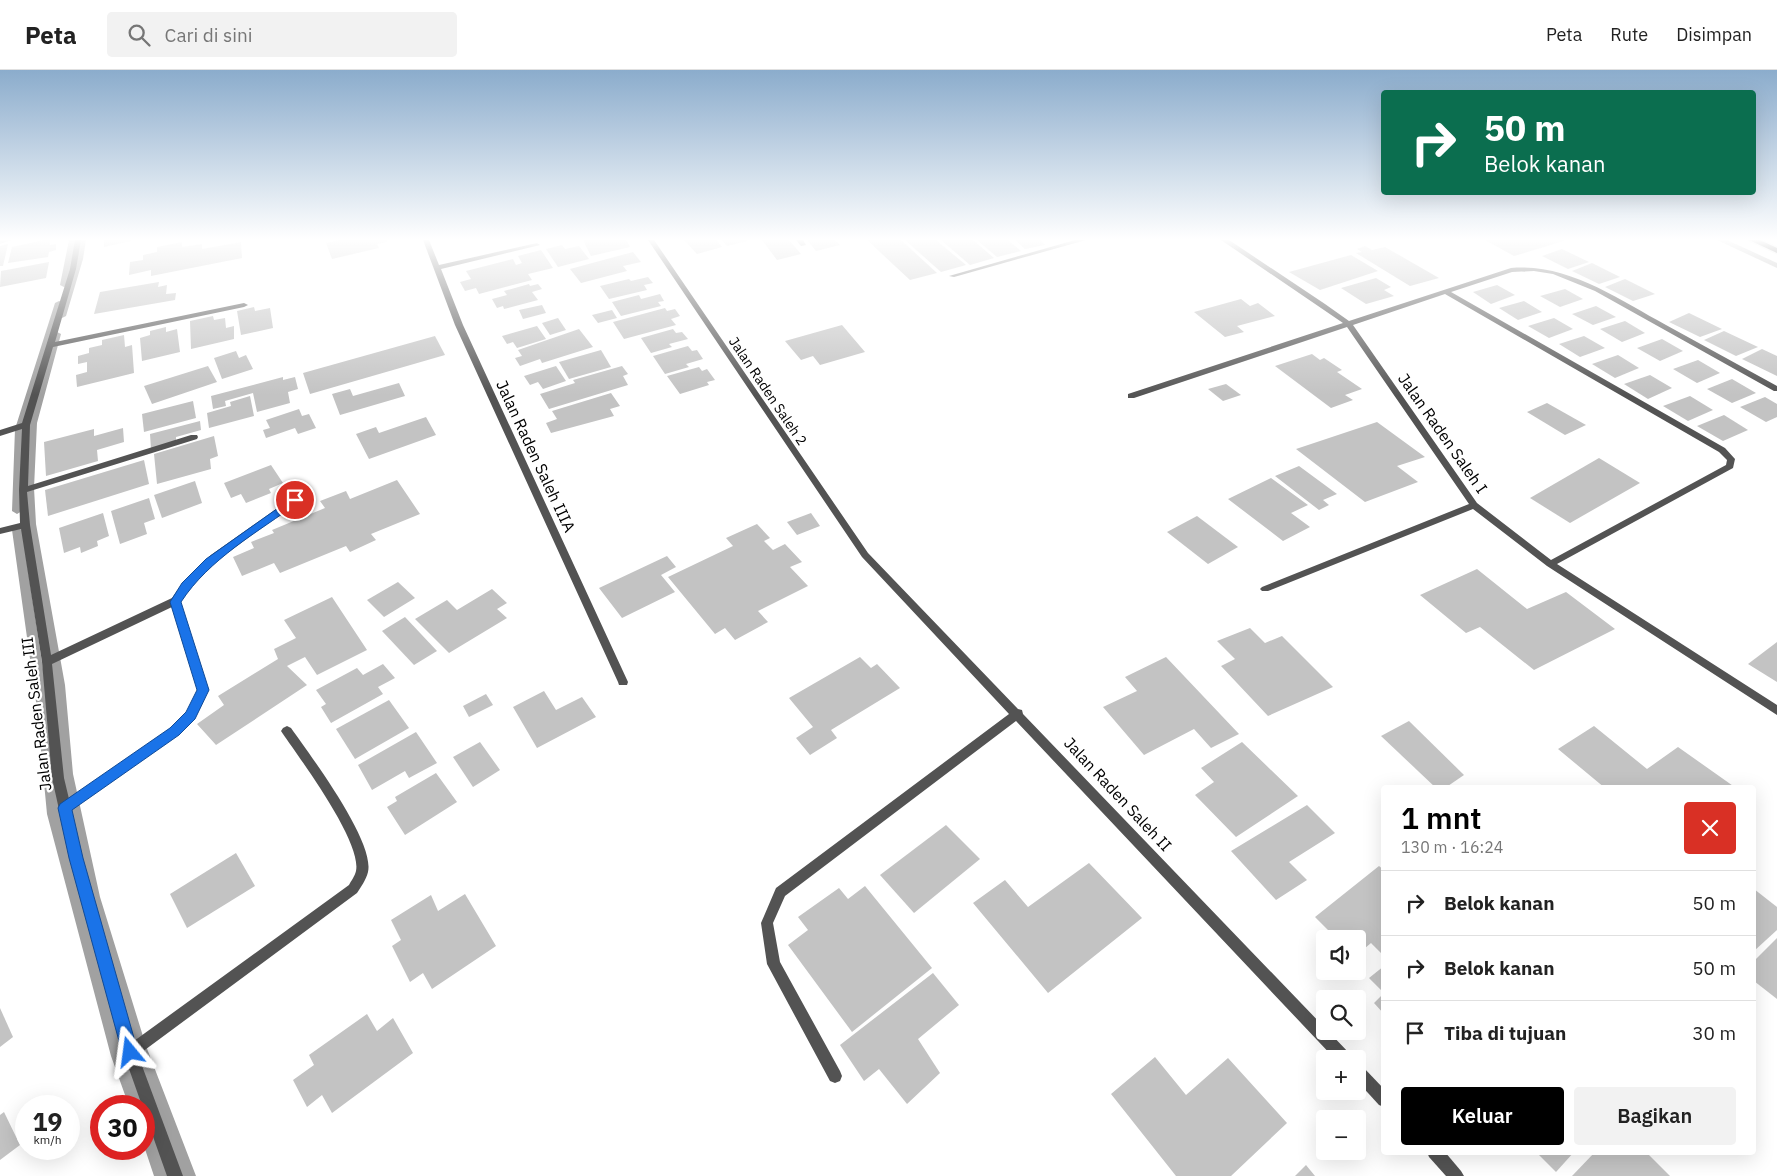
<!DOCTYPE html>
<html lang="id">
<meta charset="utf-8">
<style>
:root{--surface:#fff;--page:#f2f2f2;--text:#222;--muted:#767676;--line:#e0e0e0;--accent:#000}
body{margin:0;font-family:"IBM Plex Sans",sans-serif;background:var(--page);color:var(--text);height:100vh;display:flex;flex-direction:column;font-size:19px;white-space:nowrap}
*{box-sizing:border-box;margin:0}
p{font-size:16px;color:var(--muted)}
.icon{flex:none;width:28px;height:28px;fill:none;stroke:currentColor;stroke-width:2;stroke-linecap:round;stroke-linejoin:round}
.map{position:relative;flex:1;overflow:hidden}
.side{position:absolute;left:1381px;top:715px;width:375px;height:370px;display:flex;flex-direction:column;background:var(--surface);border-radius:5px;box-shadow:0 5px 20px #0002}
.side>*{flex:none}
.guide{position:absolute;left:1381px;top:20px;width:375px;height:105px;border-radius:5px;box-shadow:0 5px 20px #0002;background:#0b6e4f;color:#fff;overflow:hidden}
.buttons{position:absolute;left:1316px;top:860px;display:grid;gap:10px}
.buttons a{display:grid;place-items:center;width:50px;height:50px;border-radius:5px;background:var(--surface);box-shadow:0 5px 20px #0002;font-size:25px}
.speed{position:absolute;left:15px;top:1025px;display:flex;gap:10px;font-size:25px;font-weight:700;text-align:center}
.speed>*{display:grid;place-content:center;width:65px;height:65px;border-radius:50%;background:var(--surface);box-shadow:0 5px 20px #0002;line-height:1}
.speed small{font-size:12px;font-weight:400}
.speed .limit{border:8px solid #d22;background:#fff;color:#111}
.pin{position:absolute;display:grid;place-items:center;width:42px;height:42px;color:#fff;margin:-21px;border:2px solid #fff;border-radius:50%;box-shadow:0 1px 5px #0007}
.me{position:absolute;width:55px;margin:-28px;rotate:344deg;stroke-linejoin:round;filter:drop-shadow(0 0 4px #0008)}
.turn{display:flex;align-items:center;gap:18px;height:105px;padding:0 20px;font-size:22px}
.turn .icon{width:65px;height:65px;stroke-width:2.5}
.turn b{display:block;font-size:35px;line-height:42px}
.round{display:grid;place-items:center;flex:none;width:52px;height:52px;border-radius:5px;background:var(--page)}
.head{display:flex;align-items:center;justify-content:space-between;height:85px;padding:0 20px}
h1{font-size:30px;font-weight:600;line-height:38px;color:var(--accent)}
.button{display:flex;gap:10px;margin-top:auto;padding:10px 20px}
.button a{flex:1;height:58px;border-radius:5px;background:var(--accent);color:#fff;font-size:20px;font-weight:600;line-height:58px;text-align:center}
.button a+a{background:var(--page);color:var(--text)}
ul{padding:0;list-style:none}
li{display:flex;align-items:center;gap:15px;height:65px;padding:0 20px;border-top:1px solid var(--line)}
li div{flex:1}
li b{display:block;font-size:19px}
li em{font-style:normal}
header{display:flex;align-items:center;gap:30px;box-sizing:border-box;height:70px;padding:0 25px;background:var(--surface);border-bottom:1px solid var(--line)}
header strong{font-size:24px}
nav{display:flex;gap:28px;margin-inline-start:auto;font-size:18px}
.search{width:350px;height:45px;background:var(--page);display:flex;align-items:center;gap:12px;box-sizing:border-box;padding:0 18px;border-radius:5px;color:var(--muted);font-size:19px}
.map>svg:first-child{display:block}
.lines{fill:none;stroke-linecap:round;stroke-linejoin:round}
.stream{fill:#a1a1a1;fill-rule:evenodd}
.building{fill:#c3c3c3}
.primary-casing{stroke:#dbdbdb;stroke-width:3}
.minor{fill:#535353;fill-rule:evenodd}
.primary{fill:#000;fill-rule:evenodd}
.route{fill:#1a73e8;stroke:#114b97}
.labels{text-anchor:middle;stroke-width:4.5;stroke-linejoin:round;paint-order:stroke}
.far-street-label{font-size:14px;fill:#000;stroke:#fff}
.street-label{font-size:16px;fill:#000;stroke:#fff}
</style>
<header>
<strong>Peta</strong>
<div class="search"><svg class="icon" aria-label="search" viewBox="0 0 24 24"><circle cx="10" cy="10" r="6"/><path d="M15 15l6 6"/></svg>Cari di sini</div>
<nav><a>Peta</a><a>Rute</a><a>Disimpan</a></nav>
</header>
<div class="map">
<svg width="1777" height="1106" viewBox="0 0 1777 1106">
<rect width="100%" height="100%" fill="#fff"/>
<g class="lines">
<g class="stream">
<polygon points="0,170 12,170 0,174"/>
<polygon points="69,170 77,170 69,211 78,170 86,170 83,189 66,246 62,248 59,247 54,262 57,262 61,264 37,353 34,418 36,454 65,615 73,704 100,827 146,976 196,1106 178,1106 130,976 86,827 61,704 53,615 26,454 24,418 27,353 43,298 25,359 22,441 17,444 12,441 15,359 55,233 59,231 62,232 67,216 64,217 60,215"/>
<polygon points="1717,170 1727,170 1777,193 1777,198"/>
<polygon points="17,457 22,460 49,639 61,744 127,986 145,1036 144,1039 144,1036 129,1036 111,986 47,744 37,639 12,460"/>
<polygon points="144,1046 150,1048 172,1106 154,1106 144,1076"/>
</g>
</g>
<g class="building">
<polygon points="44,170 50,170 50,175 56,174 56,180 49,182 48,187 8,193 12,177"/>
<polygon points="104,170 131,170 131,171 104,177"/>
<polygon points="339,170 386,170 387,172 377,174 379,178 332,189 326,173"/>
<polygon points="583,170 626,170 630,177 591,186"/>
<polygon points="684,170 716,170 722,177 697,184"/>
<polygon points="722,170 747,170 747,171 727,176"/>
<polygon points="762,170 789,170 801,184 777,190"/>
<polygon points="807,170 835,170 840,175 816,181"/>
<polygon points="867,170 901,170 937,203 910,210"/>
<polygon points="905,170 936,170 966,195 941,202"/>
<polygon points="941,170 973,170 994,188 970,195"/>
<polygon points="977,170 1008,170 1021,181 997,187"/>
<polygon points="1015,170 1040,170 1045,175 1025,179"/>
<polygon points="1485,170 1564,170 1564,171 1514,186"/>
<polygon points="182,172 182,177 202,174 202,179 241,172 242,188 151,206 151,200 129,205 130,192 143,190 143,185 157,182 157,177"/>
<polygon points="8,174 3,196 0,196 0,176"/>
<polygon points="562,175 565,179 579,176 589,189 558,197 546,179"/>
<polygon points="1365,176 1372,180 1385,177 1439,208 1410,216 1356,183 1362,182 1357,179"/>
<polygon points="1562,179 1589,192 1568,199 1542,186"/>
<polygon points="541,180 553,198 528,204 532,210 479,224 476,218 465,221 460,212 471,209 466,201 513,189 516,195 522,193 518,186"/>
<polygon points="633,182 641,192 623,196 627,201 581,213 570,199"/>
<polygon points="1351,185 1378,201 1320,220 1289,202"/>
<polygon points="49,192 46,208 0,217 1,201"/>
<polygon points="1592,193 1620,207 1599,214 1572,201"/>
<polygon points="648,207 653,213 644,215 647,220 609,229 600,216 629,209 631,211"/>
<polygon points="1376,208 1391,217 1384,220 1394,226 1366,234 1341,218"/>
<polygon points="1625,209 1655,224 1633,231 1605,217"/>
<polygon points="159,212 158,217 167,215 166,224 176,223 175,230 94,244 100,222"/>
<polygon points="529,214 530,216 538,214 542,219 532,222 538,230 504,239 503,236 497,238 492,229 507,225 504,221"/>
<polygon points="1497,215 1515,225 1491,234 1473,222"/>
<polygon points="1565,219 1583,229 1560,237 1540,226"/>
<polygon points="660,224 664,231 658,232 661,236 621,246 612,232 639,225 641,229"/>
<polygon points="1241,229 1250,236 1258,233 1275,246 1237,256 1244,262 1225,267 1194,242"/>
<polygon points="1524,231 1542,242 1518,250 1499,238"/>
<polygon points="542,235 546,243 523,249 519,240"/>
<polygon points="1596,236 1616,247 1593,255 1572,244"/>
<polygon points="254,237 255,241 270,238 273,258 241,265 237,241"/>
<polygon points="665,238 667,241 675,239 680,246 671,249 676,255 624,269 613,252"/>
<polygon points="612,240 617,248 598,253 592,245"/>
<polygon points="1689,243 1722,259 1700,267 1669,252"/>
<polygon points="213,246 214,250 225,248 226,258 234,256 234,269 191,279 190,251"/>
<polygon points="558,248 566,260 550,265 542,253"/>
<polygon points="1554,248 1573,259 1549,268 1528,256"/>
<polygon points="1625,251 1645,263 1622,272 1600,259"/>
<polygon points="842,255 865,282 820,295 813,286 801,290 785,271"/>
<polygon points="537,256 546,269 517,278 513,272 507,274 502,266"/>
<polygon points="166,257 166,262 177,259 180,282 142,291 140,268 150,265 150,261"/>
<polygon points="579,259 593,277 542,293 540,289 520,296 515,288 522,286 518,280"/>
<polygon points="673,259 676,263 682,262 688,269 669,274 672,277 651,283 641,268"/>
<polygon points="1724,261 1758,277 1736,286 1704,270"/>
<polygon points="124,265 125,277 132,275 134,303 77,317 76,305 87,302 87,292 78,294 78,286 89,283 89,278 102,275 102,270"/>
<polygon points="435,266 445,285 310,324 303,303"/>
<polygon points="1584,266 1605,278 1580,287 1559,274"/>
<polygon points="1662,269 1683,281 1660,291 1637,278"/>
<polygon points="688,276 692,281 697,280 703,289 686,294 689,297 665,304 653,286"/>
<polygon points="1762,279 1777,286 1777,306 1742,289"/>
<polygon points="601,280 611,297 569,309 559,292"/>
<polygon points="236,281 239,288 246,285 253,299 222,309 214,288"/>
<polygon points="1312,284 1320,290 1324,288 1342,300 1337,302 1362,319 1345,325 1353,330 1331,338 1275,296"/>
<polygon points="1618,285 1639,298 1615,308 1592,294"/>
<polygon points="1698,290 1720,303 1697,313 1673,299"/>
<polygon points="208,296 217,312 152,334 144,316"/>
<polygon points="556,296 566,311 543,319 538,312 530,315 524,306"/>
<polygon points="622,296 628,304 623,306 628,315 549,339 540,324 575,313 573,310"/>
<polygon points="699,297 702,301 707,299 715,310 707,312 709,315 680,324 667,306"/>
<polygon points="1650,305 1672,318 1648,329 1624,314"/>
<polygon points="283,307 283,310 295,307 298,319 288,322 290,333 257,342 253,323 225,331 226,336 213,339 211,326"/>
<polygon points="1732,309 1756,323 1732,333 1707,319"/>
<polygon points="399,313 405,326 340,345 332,324 350,319 353,326"/>
<polygon points="1226,314 1241,325 1223,331 1208,319"/>
<polygon points="611,323 620,336 610,339 614,346 551,363 546,353 557,349 552,341"/>
<polygon points="250,326 254,346 209,358 207,343 231,336 230,332"/>
<polygon points="1690,326 1713,340 1688,351 1663,336"/>
<polygon points="1765,327 1777,334 1777,347 1766,352 1740,337"/>
<polygon points="193,331 196,348 144,362 142,344"/>
<polygon points="1547,333 1586,355 1565,365 1527,342"/>
<polygon points="299,339 302,346 309,344 316,358 298,364 295,358 266,368 263,360 270,358 266,350"/>
<polygon points="1724,345 1748,360 1723,371 1697,356"/>
<polygon points="426,347 436,365 369,389 356,364 376,357 379,363"/>
<polygon points="200,351 201,360 176,367 176,372 151,379 150,364"/>
<polygon points="1377,352 1425,387 1397,396 1418,412 1365,432 1296,379"/>
<polygon points="123,358 124,372 97,380 98,391 46,406 44,372 94,359 94,366"/>
<polygon points="214,366 218,386 210,389 211,399 157,414 154,384"/>
<polygon points="1599,388 1640,413 1570,453 1530,428"/>
<polygon points="144,390 149,414 48,446 45,420"/>
<polygon points="271,395 283,413 269,419 271,423 246,433 241,424 231,428 224,413"/>
<polygon points="1299,396 1337,424 1323,430 1329,435 1319,440 1275,406"/>
<polygon points="1271,408 1308,435 1291,443 1310,457 1283,471 1228,429"/>
<polygon points="397,410 420,444 371,464 376,470 350,482 346,476 280,503 274,493 242,506 233,487 254,478 251,472 274,463 272,460 325,438 320,431 346,421 350,429"/>
<polygon points="195,411 202,433 162,448 154,425"/>
<polygon points="149,428 155,449 144,453 147,464 120,474 111,441"/>
<polygon points="103,443 109,466 97,471 98,476 81,483 80,477 64,483 59,458"/>
<polygon points="811,443 820,456 797,465 787,452"/>
<polygon points="1197,446 1238,477 1208,494 1167,462"/>
<polygon points="757,454 770,468 764,471 773,480 785,474 802,492 790,497 808,516 758,541 768,552 735,570 725,558 715,564 668,507 733,476 726,468"/>
<polygon points="667,486 676,497 661,505 675,522 622,548 599,518"/>
<polygon points="1477,499 1527,539 1566,522 1615,559 1534,600 1480,557 1466,563 1420,525"/>
<polygon points="398,512 415,528 384,547 367,530"/>
<polygon points="492,519 507,533 497,539 507,548 449,583 415,549 447,530 457,540"/>
<polygon points="332,527 367,580 317,605 305,587 287,596 307,615 216,675 197,654 224,635 218,626 278,589 274,579 296,568 284,550"/>
<polygon points="405,547 437,581 414,595 382,561"/>
<polygon points="1250,558 1265,573 1282,566 1333,617 1268,646 1221,596 1235,589 1217,571"/>
<polygon points="1777,572 1777,612 1748,594"/>
<polygon points="860,587 871,598 877,594 900,618 831,660 837,668 810,685 796,668 813,657 789,628"/>
<polygon points="1166,587 1239,664 1211,678 1194,659 1144,685 1103,637 1137,621 1125,607"/>
<polygon points="383,594 395,608 378,617 383,624 331,653 321,637 326,634 316,620 357,598 363,605"/>
<polygon points="544,621 556,640 582,627 596,647 537,678 513,637"/>
<polygon points="486,624 493,635 469,647 463,636"/>
<polygon points="389,630 409,658 355,689 336,659"/>
<polygon points="1409,651 1464,705 1445,718 1436,718 1381,666"/>
<polygon points="1594,656 1647,699 1678,677 1736,718 1605,718 1558,679"/>
<polygon points="416,662 437,693 409,708 405,701 372,720 358,695"/>
<polygon points="480,672 500,700 473,717 453,687"/>
<polygon points="1242,672 1298,726 1236,767 1195,725 1214,712 1201,698"/>
<polygon points="436,703 457,732 405,765 387,737 397,731 395,727"/>
<polygon points="1307,735 1335,763 1289,792 1307,810 1276,830 1231,781"/>
<polygon points="946,755 980,789 914,843 880,805"/>
<polygon points="236,783 255,816 187,858 170,824"/>
<polygon points="1089,793 1142,848 1048,923 973,833 1005,810 1028,837"/>
<polygon points="1379,796 1384,800 1384,886 1371,873 1358,884 1358,869 1325,869 1330,862 1315,847"/>
<polygon points="865,816 932,898 852,962 788,875 808,860 798,847 839,818 848,829"/>
<polygon points="1754,819 1777,837 1777,860 1754,881"/>
<polygon points="465,824 496,876 432,919 423,903 410,912 392,876 401,870 391,850 431,825 438,841"/>
<polygon points="1777,868 1777,929 1754,911 1754,891"/>
<polygon points="1384,896 1384,944 1374,933 1384,923 1369,908"/>
<polygon points="933,903 959,935 918,969 940,1003 907,1034 879,999 864,1011 840,975"/>
<polygon points="0,938 13,967 0,977"/>
<polygon points="367,944 377,961 393,948 413,983 332,1043 322,1025 307,1037 293,1010 314,995 309,985"/>
<polygon points="1155,987 1186,1025 1228,988 1287,1053 1231,1106 1176,1106 1111,1024"/>
<polygon points="4,1042 20,1075 0,1090 0,1045"/>
<polygon points="1536,1082 1574,1082 1556,1102"/>
<polygon points="1595,1082 1646,1082 1670,1106 1572,1106"/>
<polygon points="1306,1095 1315,1106 1295,1106"/>
</g>
<g class="lines">
<defs>
<polygon id="primary" points="1749,170 1760,170 1777,178 1777,183"/>
</defs>
<use href="#primary" class="primary-casing"/>
<g class="minor">
<path d="M75,170h6l-5,29 -21,73 189,-39 4,2 -4,2 -191,40 -23,78 -2,61 163,-51h6l1,2 -1,2 -170,53 3,33 21,130 121,-57 11,-15 28,-28 81,-57h6l1,2 -81,60 -28,28 -10,13 28,89 -13,28 -16,16 -108,76 11,49 52,182 215,-156c2,-4 6,-9 7,-14 6,-29 -55,-111 -73,-137l-2,-3 2,-3 4,-2 4,2c19,27 84,113 77,144 -2,8 -7,15 -11,21l-219,162 45,121h-16l-44,-124 -53,-193 -18,-81 -10,-116 -21,-133 -21,5v-6l20,-5 -1,-33 3,-61 -22,7v-6l22,-7 48,-154zM172,537l26,83 -11,22 -16,16 -102,71 -5,-21 -12,-114z"/>
<polygon points="423,170 429,170 439,195 537,173 540,175 441,199 463,255 628,612 627,615 619,615 618,612 455,255"/>
<polygon points="648,170 654,170 868,483 1018,639 1022,640 1023,644 1325,958 1325,961 1328,961 1350,984 1352,989 1335,989 1016,651 785,826 773,853 780,892 840,1001 842,1006 840,1011 835,1013 830,1011 767,894 761,853 776,818 1009,644 862,487"/>
<polygon points="796,170 803,170 806,175 801,176"/>
<polygon points="1075,170 1086,170 954,207 949,206"/>
<path d="M1221,170h8l96,64 24,17 162,-53c57,-5 107,31 155,57 37,20 74,41 111,61v5h-3l-179,-100 -42,-17 -19,-3 -22,1 -61,20 274,156 10,11 -2,9 -176,96 220,141v10l-230,-149 -74,-57 -205,82h-6l-2,-2 2,-2 207,-83 -122,-177 -213,71h-6v-4l215,-71zM1445,224l274,158 8,8 -1,5 -175,95 -74,-57 -124,-178z"/>
<polygon points="1358,995 1363,997 1384,1019 1384,1037 1379,1035 1358,1012"/>
<polygon points="1427,1082 1445,1082 1461,1101 1464,1106 1446,1106 1429,1087"/>
</g>
<use href="#primary" class="primary"/>
</g>
<linearGradient id="sky" x2="0" y2="1"><stop stop-color="#8baccc"/><stop offset="0.52" stop-color="#fff"/><stop offset="1" stop-color="#fff" stop-opacity="0"/></linearGradient>
<rect width="1777" height="325" fill="url(#sky)"/>
<path class="route" d="M295,426l4,1v5c-41,30 -90,57 -118,100l28,88 -14,29 -16,16 -107,75 11,48 55,194 -2,6 -6,2 -5,-2 -3,-6 -53,-194 -11,-50 2,-4 110,-76 16,-16 11,-22 -27,-88 12,-19 24,-24z"/>
<g class="labels">
<g class="far-street-label">
<text transform="translate(768 321) rotate(56)" y="5">Jalan Raden Saleh 2</text>
</g>
<g class="street-label">
<text transform="translate(1443 363) rotate(55)" y="6">Jalan Raden Saleh I</text>
<text transform="translate(536 386) rotate(65)" y="6">Jalan Raden Saleh IIIA</text>
<text transform="translate(36 644) rotate(-97)" y="6">Jalan Raden Saleh III</text>
<text transform="translate(1118 724) rotate(47)" y="6">Jalan Raden Saleh II</text>
</g>
</g>
</svg>
<div class="buttons">
<a><svg class="icon" aria-label="sound" viewBox="0 0 24 24"><path d="M4 9h4l5-4v14l-5-4H4zM17 9q2 3 0 6"/></svg></a>
<a><svg class="icon" aria-label="search" viewBox="0 0 24 24"><circle cx="10" cy="10" r="6"/><path d="M15 15l6 6"/></svg></a>
<a>+</a>
<a>−</a>
</div>
<div class="speed"><div>19<small>km/h</small></div><div class="limit">30</div></div>
<div class="pin" style="left:295px;top:430px;background:#d93025"><svg class="icon" aria-label="arrive" viewBox="0 0 24 24"><path d="M6 21V4h12l-3 4 3 4H6"/></svg></div>
<svg class="me" style="left:130px;top:982px" viewBox="-20 -20 40 40"><path d="M0-17L14 15 0 8-14 15z" fill="#1a73e8" stroke="#fff" stroke-width="4"/></svg>
<div class="guide">
<div class="turn"><svg class="icon" aria-label="right" viewBox="0 0 24 24"><path d="M7 20v-9h11M14 6l5 5-5 5"/></svg><div><b>50 m</b>Belok kanan</div></div>
</div>
<section class="side">
<div class="head"><div><h1>1 mnt</h1><p>130 m · 16:24</p></div><a class="round" style="background:#d93025;color:#fff"><svg class="icon" aria-label="close" viewBox="0 0 24 24"><path d="M6 6l12 12M18 6L6 18"/></svg></a></div>
<ul>
<li><svg class="icon" aria-label="right" viewBox="0 0 24 24"><path d="M7 20v-9h11M14 6l5 5-5 5"/></svg><div><b>Belok kanan</b></div><em>50 m</em></li>
<li><svg class="icon" aria-label="right" viewBox="0 0 24 24"><path d="M7 20v-9h11M14 6l5 5-5 5"/></svg><div><b>Belok kanan</b></div><em>50 m</em></li>
<li><svg class="icon" aria-label="arrive" viewBox="0 0 24 24"><path d="M6 21V4h12l-3 4 3 4H6"/></svg><div><b>Tiba di tujuan</b></div><em>30 m</em></li>
</ul>
<div class="button"><a>Keluar</a><a>Bagikan</a></div>
</section>
</div>
